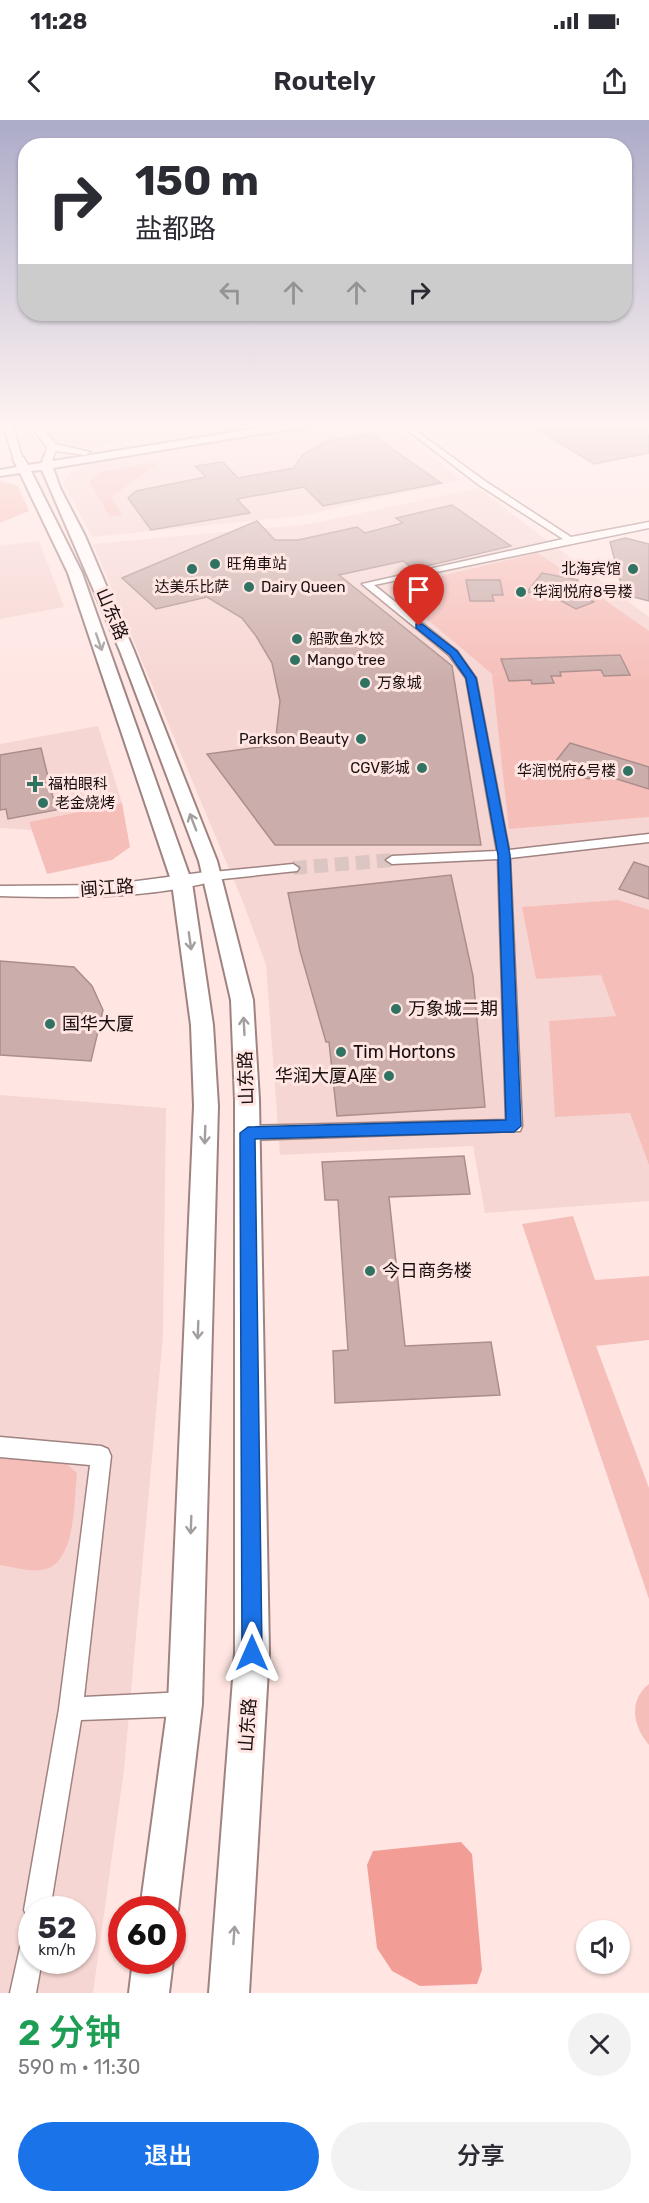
<!DOCTYPE html>
<html lang="zh">
<meta charset="utf-8">
<style>
:root{--surface:#fff;--page:#f2f2f3;--text:#2b2b33;--muted:#7c7c81;--accent:#1a73e8}
body{margin:0;font-family:Rubik,"Noto Sans SC",sans-serif;background:var(--page);color:var(--text);height:100vh;display:flex;flex-direction:column;font-size:22px;white-space:nowrap}
*{box-sizing:border-box;margin:0}
p{font-size:20px;color:var(--muted)}
.icon{flex:none;width:33px;height:33px;fill:none;stroke:currentColor;stroke-width:2;stroke-linecap:round;stroke-linejoin:round}
.map{position:relative;height:1873px;overflow:hidden}
.panel{display:flex;flex-direction:column;background:var(--surface);flex:1}
.panel>*{flex:none}
.guide{position:absolute;left:18px;top:18px;width:614px;height:183px;border-radius:24px;box-shadow:0 2px 4px #0004;background:#fff;color:var(--text);overflow:hidden}
.tools{position:absolute;left:576px;top:1800px;display:grid;gap:12px}
.tools a{display:grid;place-items:center;width:54px;height:54px;border-radius:50%;background:var(--surface);box-shadow:0 2px 4px #0004;font-size:30px}
.speed{position:absolute;left:18px;top:1776px;display:flex;gap:12px;font-size:30px;font-weight:700;text-align:center}
.speed>*{display:grid;place-content:center;width:78px;height:78px;border-radius:50%;background:var(--surface);box-shadow:0 2px 4px #0004;line-height:1}
.speed small{font-size:15px;font-weight:400}
.speed .limit{border:9px solid #d22;background:#fff;color:#111}
.pin{position:absolute;display:grid;place-items:center;width:51px;height:51px;color:#fff;margin:-62px -26px;border-radius:50% 50% 50% 0;rotate:-45deg;box-shadow:0 0 6px #0007}
.pin .icon{rotate:45deg}
.me{position:absolute;width:66px;margin:-33px;rotate:0deg;stroke-linejoin:round;filter:drop-shadow(0 0 4px #0008)}
.turn{display:flex;align-items:center;gap:21px;height:126px;padding:0 18px;font-size:27px}
.turn .icon{width:78px;height:78px;stroke-width:2.5}
.turn b{display:block;font-size:42px;line-height:51px}
.lanes{display:flex;align-items:center;height:57px;padding:0 18px;background:#0003;justify-content:center;gap:30px;direction:ltr}
.lanes .off{opacity:.35}
.round{display:grid;place-items:center;flex:none;width:63px;height:63px;border-radius:32px;background:var(--page)}
.head{display:flex;align-items:center;justify-content:space-between;height:102px;padding:0 18px}
h1{font-size:36px;font-weight:600;line-height:45px;color:#1e9e55}
.button{display:flex;gap:12px;margin-top:auto;padding:12px 18px}
.button a{flex:1;height:69px;border-radius:36px;background:var(--accent);color:#fff;font-size:24px;font-weight:600;line-height:69px;text-align:center}
.button a+a{background:var(--page);color:var(--text)}
.status{display:flex;justify-content:space-between;align-items:center;height:42px;padding:0 30px;background:var(--surface);direction:ltr}
.status svg{height:16px;fill:currentColor}
header{display:flex;justify-content:space-between;align-items:center;height:78px;padding:0 18px;background:var(--surface);font-size:27px;font-weight:600}
.map>svg:first-child{display:block}
.built{fill:#f6d6d3;fill-rule:evenodd}
.green{fill:#f6beb9}
.water{fill:#f29e97}
.building{fill:#cbaeab;stroke:#ab8e8c;stroke-width:1.5}
.lines{fill:none;stroke-linecap:round;stroke-linejoin:round}
.minor-tunnel{stroke:#dcc6c3;stroke-width:14;stroke-dasharray:14 7;stroke-linecap:butt}
.minor-casing{stroke:#9f8381;stroke-width:3}
.tertiary-casing{stroke:#9f8381;stroke-width:3}
.secondary-casing{stroke:#9f8381;stroke-width:3}
.primary-casing{stroke:#9f8381;stroke-width:4}
.minor{fill:#fff;fill-rule:evenodd}
.tertiary{fill:#fff;fill-rule:evenodd}
.secondary{fill:#fff;fill-rule:evenodd}
.primary{fill:#fff;fill-rule:evenodd}
.oneway{stroke:#a39f9f}
.route{fill:#1a73e8;stroke:#114b97;stroke-width:1.5}
.poi-dot{fill:#317363;stroke:#ffe6e3;stroke-width:2}
.labels{text-anchor:middle;stroke-width:6;stroke-linejoin:round;paint-order:stroke}
.far-poi-label{font-size:15px;fill:#190f0e;stroke:#ffe6e3;text-anchor:start}
.street-label{font-size:18px;fill:#190f0e;stroke:#ffe6e3}
.poi-label{font-size:18px;fill:#190f0e;stroke:#ffe6e3;text-anchor:start}
</style>
<div class="status"><b>11:28</b><svg viewBox="0 0 49 12"><path d="M0 12V9h3v3zM5 12V6h3v6zM10 12V3h3v9zM15 12V0h3v12zM26 1h20v11H26zM47 4h2v5h-2z"/></svg></div>
<header><svg class="icon" aria-label="back" viewBox="0 0 24 24"><path d="M15 5l-7 7 7 7"/></svg>Routely<svg class="icon" aria-label="share" viewBox="0 0 24 24"><path d="M12 15V3M7 8l5-5 5 5M5 13v7h14v-7"/></svg></header>
<div class="map">
<svg width="649" height="1873" viewBox="0 0 649 1873">
<rect width="100%" height="100%" fill="#ffe6e3"/>
<g class="built">
<polygon points="40,302 215,302 219,306 83,328 60,325 46,319"/>
<polygon points="344,302 386,302 462,360 301,396 92,417 63,362 71,353 93,343"/>
<polygon points="478,368 649,497 649,1081 485,1093 473,1026 280,1035 266,845 243,782 93,424 310,404"/>
<polygon points="39,421 64,487 0,499 0,426"/>
<polygon points="98,606 122,683 29,702 32,710 0,708 0,624"/>
<path d="M0,975l166,13 -3,227 -39,435 -31,223h-93zM32,1790h50v50h-50z"/>
</g>
<g class="green">
<polygon points="156,342 158,344 111,377 122,395 110,397 90,362 100,352"/>
<polygon points="0,361 18,366 29,391 0,403"/>
<polygon points="538,433 649,511 649,697 509,709 492,554 390,468"/>
<polygon points="122,683 130,727 112,740 47,754 29,702"/>
<polygon points="618,780 649,790 649,1045 630,993 555,997 549,901 616,896 601,855 536,859 522,787"/>
<polygon points="573,1096 595,1160 649,1156 649,1220 596,1226 649,1368 649,1479 522,1104"/>
<path d="M0,1333l61,6 16,14c-3,25 -1,88 -31,96 -13,4 -33,-2 -46,-4z"/>
<path d="M649,1564v61c-16,-18 -21,-45 0,-61z"/>
</g>
<polygon class="water" points="461,1722 472,1734 482,1850 477,1864 420,1866 392,1851 377,1828 367,1745 373,1731"/>
<g class="building">
<polygon points="548,302 626,302 649,314 649,333 594,344 530,305"/>
<polygon points="371,314 441,363 323,386 304,367 237,379 250,393 151,410 128,378 136,371 206,357 195,346 223,342 238,358 294,348 303,334 327,321"/>
<polygon points="452,385 511,426 414,449 403,441 339,455 452,546 481,725 275,725 207,634 275,625 280,581 272,543 256,516 242,498 207,477 156,489 122,458 257,401 275,420 298,420 357,407 365,413 403,403 396,398"/>
<polygon points="625,418 649,424 649,481 626,475 622,468 610,422"/>
<polygon points="542,453 578,460 571,470 594,482 576,489 554,477 527,472"/>
<polygon points="466,460 500,460 503,475 492,475 494,481 470,481"/>
<polygon points="620,535 630,555 604,556 601,550 560,552 561,556 551,556 554,563 532,564 531,560 509,561 501,539"/>
<polygon points="570,623 649,647 649,669 594,652 589,659 572,654 576,649 555,642"/>
<polygon points="41,628 56,690 8,699 6,689 0,690 0,635"/>
<polygon points="634,742 649,747 649,779 619,769"/>
<polygon points="451,755 473,856 485,987 337,996 329,922 326,922 300,831 288,773"/>
<polygon points="0,841 74,847 92,866 103,890 91,941 0,935"/>
<polygon points="464,1036 470,1074 389,1077 405,1226 491,1222 500,1275 335,1283 333,1231 348,1230 338,1080 325,1080 322,1042"/>
</g>
<g class="lines">
<polyline class="minor-tunnel" points="293,748 392,740"/>
<defs>
<g id="minor">
<polygon points="397,302 404,302 485,361 571,417 649,402 649,408 374,465 457,531 476,558 509,730 649,714 649,722 510,738 522,1006 520,1011 248,1020 242,1018 240,1013 242,1008 248,1006 506,1000 498,739 392,744 386,740 392,736 497,731 466,558 449,535 362,464 563,419 479,365"/>
<polygon points="293,744 299,748 297,751 213,760 207,756 213,752"/>
<polygon points="0,1317 101,1326 108,1329 111,1336 84,1577 185,1572 193,1576 197,1584 193,1592 185,1596 81,1600 50,1790 32,1790 32,1801 28,1799 24,1790 59,1589 90,1345 0,1337"/>
<polygon points="32,1810 32,1840 42,1840 36,1873 10,1873 23,1814"/>
</g>
<path id="tertiary" d="M213,751l8,5 -3,4c-69,19 -146,18 -218,16v-10l107,-1z"/>
<g id="secondary">
<polygon points="2,302 12,302 23,341 14,339"/>
<polygon points="27,302 37,302 55,324 90,332 85,335 56,331 52,340 44,340 47,327"/>
</g>
<g id="primary">
<polygon points="297,302 319,302 314,305 53,348 60,368 85,416 134,531 217,741 253,880 259,980 269,1533 249,1873 209,1873 235,1533 235,980 231,880 199,741 120,531 42,350 31,351 82,453 192,763 213,905 218,986 202,1584 178,1790 172,1804 172,1790 140,1790 168,1584 194,986 191,905 172,763 68,453 20,353 0,356 0,350 17,347 13,339 19,336 23,337 28,345 42,343 44,336 52,336 53,341"/>
<polygon points="172,1839 173,1840 169,1873 129,1873 133,1840"/>
</g>
</defs>
<use href="#minor" class="minor-casing"/>
<use href="#tertiary" class="tertiary-casing"/>
<use href="#secondary" class="secondary-casing"/>
<use href="#primary" class="primary-casing"/>
<use href="#minor" class="minor"/>
<use href="#tertiary" class="tertiary"/>
<use href="#secondary" class="secondary"/>
<use href="#primary" class="primary"/>
</g>
<defs><path id="oneway-shaft" d="M-6 0H5M1.5-3L5.5 0L1.5 3" fill="none" stroke-width="1.6" stroke-linecap="round" stroke-linejoin="round" transform="scale(1.5)"/></defs>
<g class="oneway">
<use href="#oneway-shaft" transform="translate(99 522) rotate(71)"/>
<use href="#oneway-shaft" transform="translate(193 702) rotate(-111)"/>
<use href="#oneway-shaft" transform="translate(190 821) rotate(82)"/>
<use href="#oneway-shaft" transform="translate(244 906) rotate(-93)"/>
<use href="#oneway-shaft" transform="translate(205 1015) rotate(92)"/>
<use href="#oneway-shaft" transform="translate(198 1210) rotate(92)"/>
<use href="#oneway-shaft" transform="translate(191 1405) rotate(92)"/>
<use href="#oneway-shaft" transform="translate(234 1815) rotate(-86)"/>
</g>
<linearGradient id="sky" x2="0" y2="1"><stop stop-color="#acabc8"/><stop offset="0.54" stop-color="#fff4f2"/><stop offset="1" stop-color="#fff4f2" stop-opacity="0"/></linearGradient>
<rect width="649" height="564" fill="url(#sky)"/>
<polygon class="route" points="416,504 422,504 457,531 476,558 510,735 521,1006 514,1012 255,1019 262,1533 259,1540 252,1543 245,1540 242,1533 240,1013 248,1007 506,1000 498,735 466,558 450,535 416,508"/>
<g class="poi-dot">
<circle cx="215" cy="444" r="6"/>
<circle cx="192" cy="449" r="6"/>
<circle cx="633" cy="449" r="6"/>
<circle cx="249" cy="467" r="6"/>
<circle cx="521" cy="472" r="6"/>
<circle cx="297" cy="519" r="6"/>
<circle cx="295" cy="540" r="6"/>
<circle cx="365" cy="563" r="6"/>
<circle cx="361" cy="619" r="6"/>
<circle cx="422" cy="648" r="6"/>
<circle cx="628" cy="651" r="6"/>
<path d="M32 655h6v6h6v6h-6v6h-6v-6h-6v-6h6z"/>
<circle cx="43" cy="683" r="6"/>
<circle cx="396" cy="889" r="6"/>
<circle cx="50" cy="904" r="6"/>
<circle cx="341" cy="932" r="6"/>
<circle cx="389" cy="956" r="6"/>
<circle cx="370" cy="1151" r="6"/>
</g>
<g class="labels">
<g class="far-poi-label">
<text x="227" y="449">旺角車站</text>
<text x="621" y="454" text-anchor="end">北海宾馆</text>
<text x="192" y="472" text-anchor="middle">达美乐比萨</text>
<text x="261" y="472">Dairy Queen</text>
<text x="533" y="477">华润悦府8号楼</text>
<text x="309" y="524">船歌鱼水饺</text>
<text x="307" y="545">Mango tree</text>
<text x="377" y="568">万象城</text>
<text x="349" y="624" text-anchor="end">Parkson Beauty</text>
<text x="410" y="653" text-anchor="end">CGV影城</text>
<text x="616" y="656" text-anchor="end">华润悦府6号楼</text>
<text x="48" y="669">福柏眼科</text>
<text x="55" y="688">老金烧烤</text>
</g>
<g class="street-label">
<text transform="translate(112 494) rotate(67)" y="6">山东路</text>
<text transform="translate(107 768) rotate(-4)" y="6">闽江路</text>
<text transform="translate(246 958) rotate(-92)" y="6">山东路</text>
<text transform="translate(248 1605) rotate(-86)" y="6">山东路</text>
</g>
<g class="poi-label">
<text x="408" y="895">万象城二期</text>
<text x="62" y="910">国华大厦</text>
<text x="353" y="938">Tim Hortons</text>
<text x="377" y="962" text-anchor="end">华润大厦A座</text>
<text x="382" y="1157">今日商务楼</text>
</g>
</g>
</svg>
<div class="tools">
<a><svg class="icon" aria-label="sound" viewBox="0 0 24 24"><path d="M4 9h4l5-4v14l-5-4H4zM17 9q2 3 0 6"/></svg></a>
</div>
<div class="speed"><div>52<small>km/h</small></div><div class="limit">60</div></div>
<div class="pin" style="left:419px;top:506px;background:#d93025"><svg class="icon" aria-label="arrive" viewBox="0 0 24 24"><path d="M6 21V4h12l-3 4 3 4H6"/></svg></div>
<svg class="me" style="left:252px;top:1533px" viewBox="-20 -20 40 40"><path d="M0-17L14 15 0 8-14 15z" fill="#1a73e8" stroke="#fff" stroke-width="4"/></svg>
<div class="guide">
<div class="turn"><svg class="icon" aria-label="right" viewBox="0 0 24 24"><path d="M7 20v-9h11M14 6l5 5-5 5"/></svg><div><b>150 m</b>盐都路</div></div>
<div class="lanes"><svg class="icon off" aria-label="left" viewBox="0 0 24 24"><path d="M17 20v-9H6M10 6l-5 5 5 5"/></svg><svg class="icon off" aria-label="ahead" viewBox="0 0 24 24"><path d="M12 20V5M6 11l6-6 6 6"/></svg><svg class="icon off" aria-label="ahead" viewBox="0 0 24 24"><path d="M12 20V5M6 11l6-6 6 6"/></svg><svg class="icon" aria-label="right" viewBox="0 0 24 24"><path d="M7 20v-9h11M14 6l5 5-5 5"/></svg></div>
</div>
</div>
<section class="panel">
<div class="head"><div><h1>2 分钟</h1><p>590 m · 11:30</p></div><a class="round"><svg class="icon" aria-label="close" viewBox="0 0 24 24"><path d="M6 6l12 12M18 6L6 18"/></svg></a></div>
<div class="button"><a>退出</a><a>分享</a></div>
</section>
